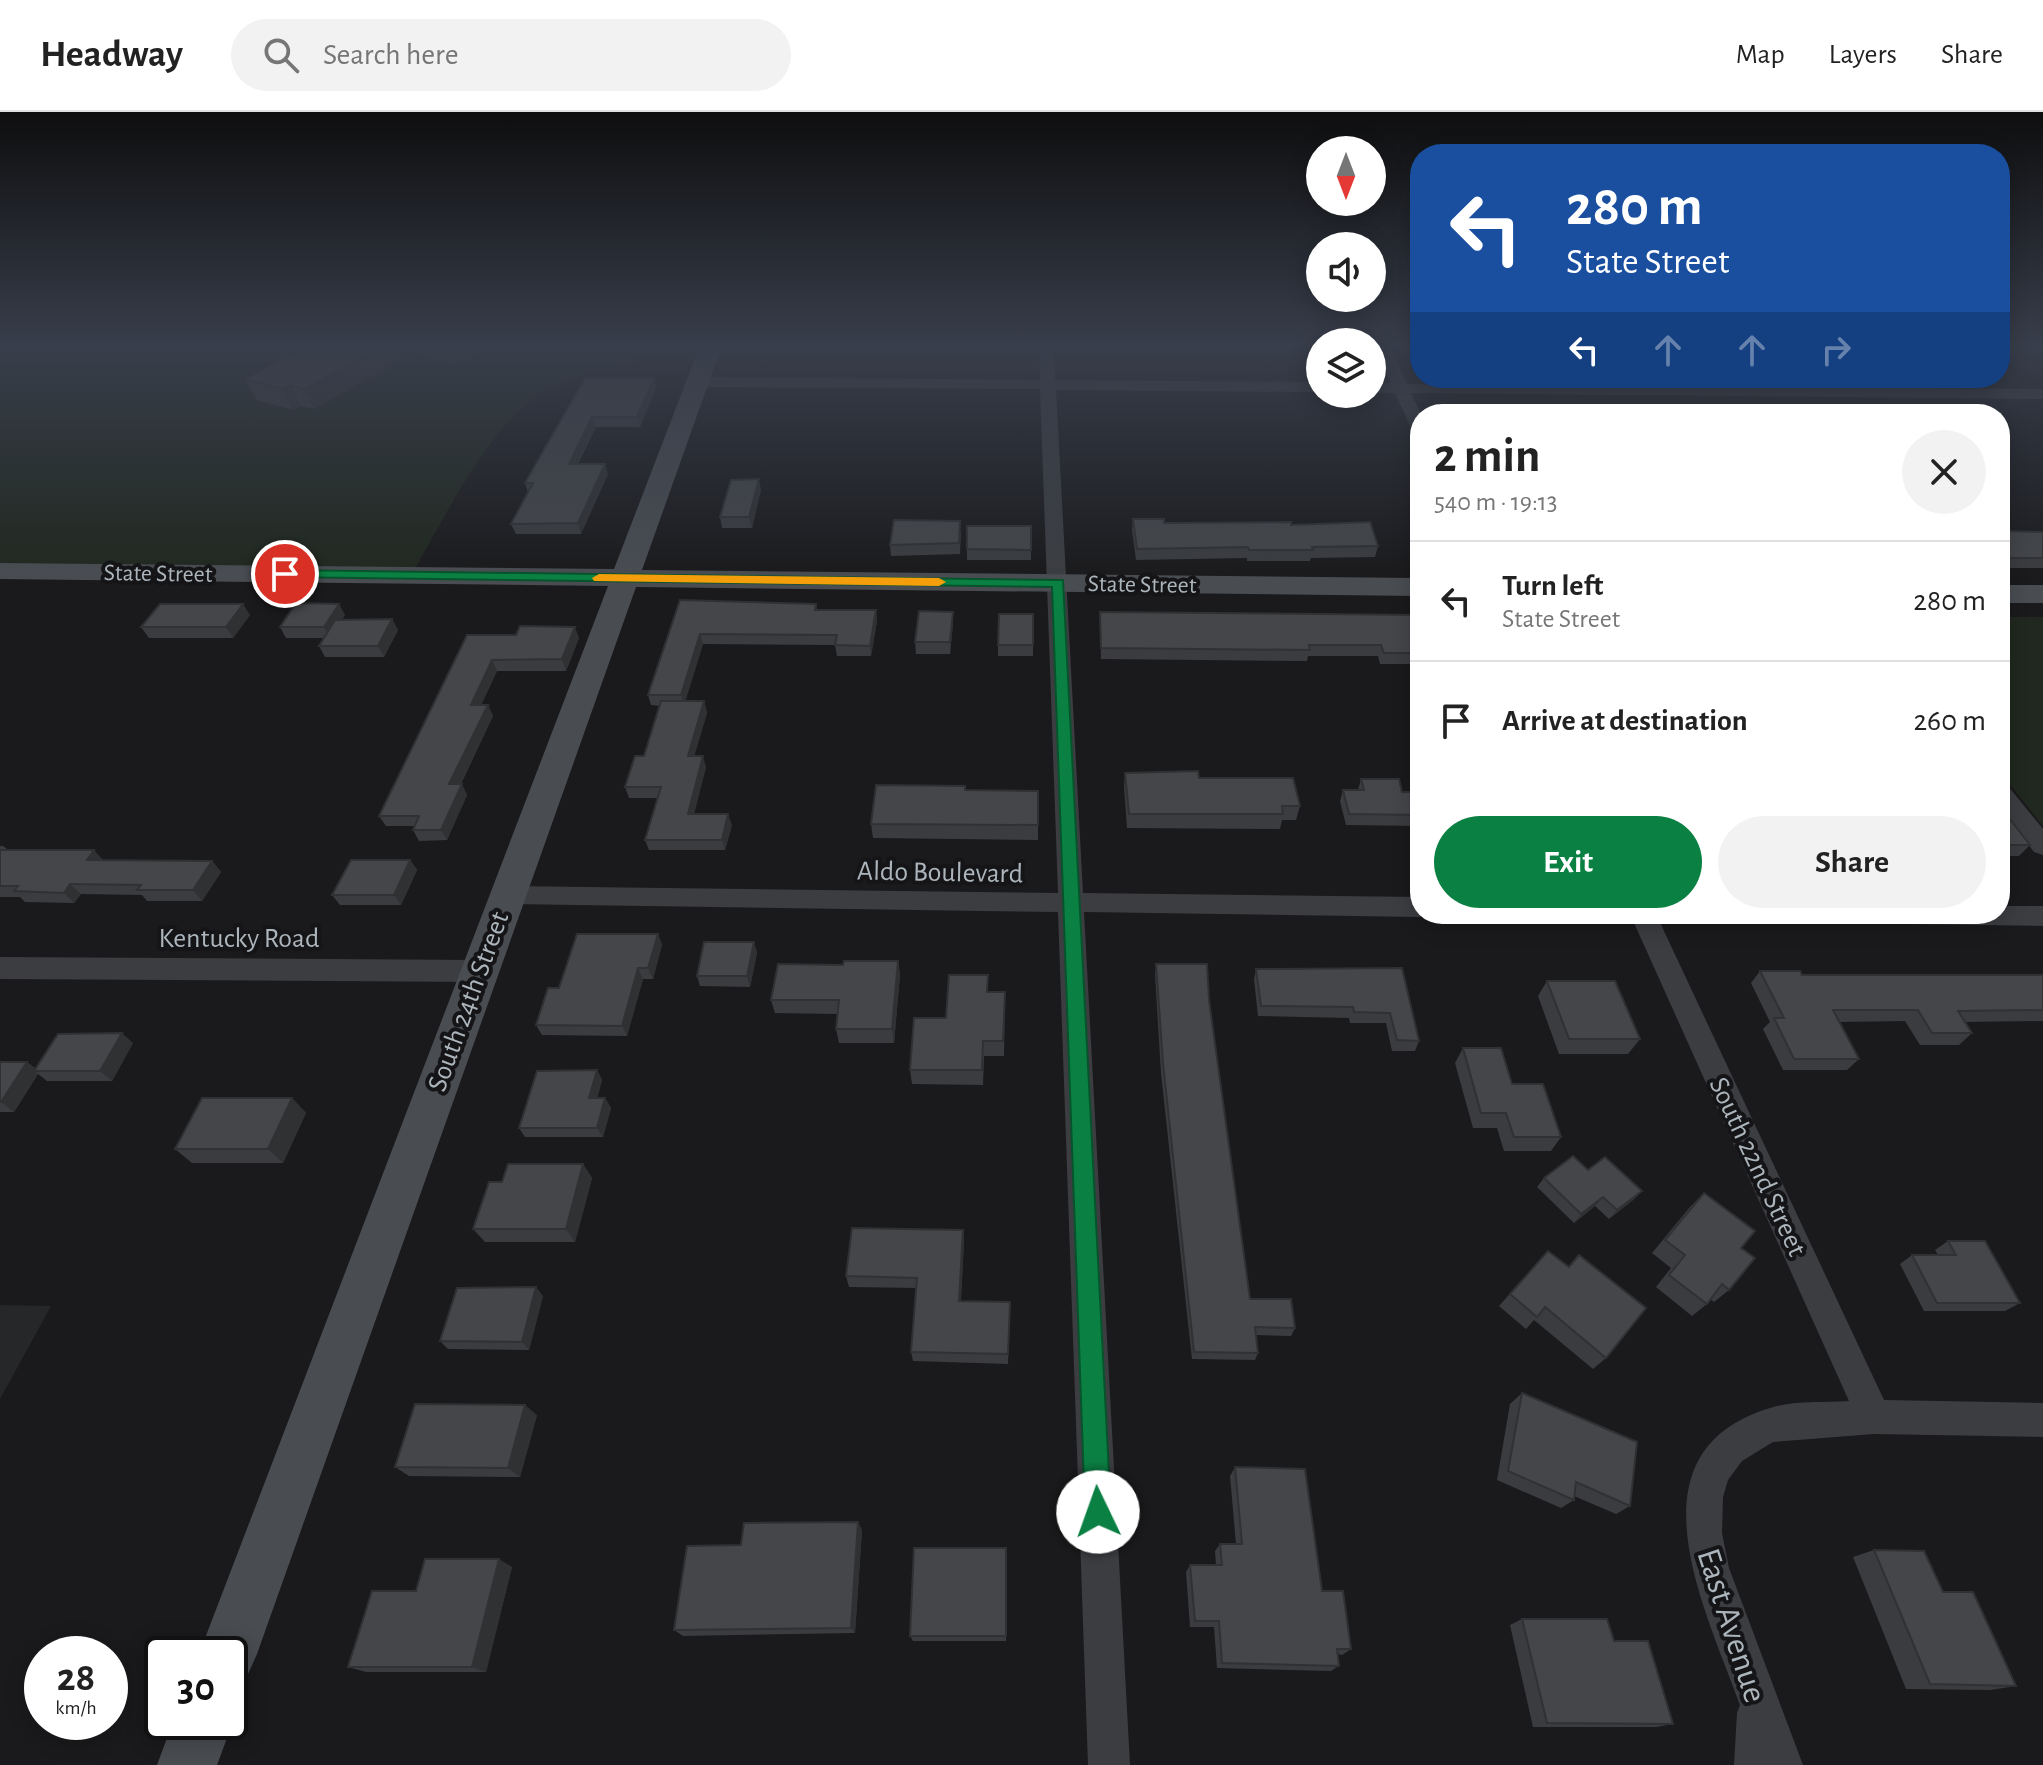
<!DOCTYPE html>
<meta charset="utf-8">
<style>
:root{--surface:#fff;--page:#f2f2f2;--text:#222;--muted:#767676;--line:#e0e0e0;--accent:#0b8043}
body{margin:0;font-family:"Alegreya Sans",sans-serif;background:var(--page);color:var(--text);height:100vh;display:flex;flex-direction:column;font-size:30px;white-space:nowrap}
*{box-sizing:border-box;margin:0}
p{font-size:26px;color:var(--muted)}
.icon{flex:none;width:44px;height:44px;fill:none;stroke:currentColor;stroke-width:2;stroke-linecap:round;stroke-linejoin:round}
.map{position:relative;flex:1;overflow:hidden}
.details{position:absolute;left:1410px;top:292px;width:600px;height:520px;display:flex;flex-direction:column;background:var(--surface);border-radius:32px;box-shadow:0 4px 20px #0003}
.details>*{flex:none}
.guide{position:absolute;left:1410px;top:32px;width:600px;height:244px;border-radius:32px;box-shadow:0 4px 20px #0003;background:#1a4fa0;color:#fff;overflow:hidden}
.needle{width:52px;rotate:180deg}
.buttons{position:absolute;left:1306px;top:24px;display:grid;gap:16px}
.buttons a{display:grid;place-items:center;width:80px;height:80px;border-radius:50%;background:var(--surface);box-shadow:0 4px 20px #0003;font-size:40px}
.speed{position:absolute;left:24px;top:1524px;display:flex;gap:16px;font-size:40px;font-weight:700;text-align:center}
.speed>*{display:grid;place-content:center;width:104px;height:104px;border-radius:50%;background:var(--surface);box-shadow:0 4px 20px #0003;line-height:1}
.speed small{font-size:20px;font-weight:400}
.speed .limit{border:4px solid #111;border-radius:12px;background:#fff;color:#111}
.pin{position:absolute;display:grid;place-items:center;width:68px;height:68px;color:#fff;margin:-34px;border:4px solid #fff;border-radius:50%;box-shadow:0 2px 8px #0007}
.me{position:absolute;width:88px;margin:-44px;rotate:357deg;stroke-linejoin:round;filter:drop-shadow(0 0 6px #0008)}
.turn{display:flex;align-items:center;gap:28px;height:168px;padding:0 24px;font-size:36px}
.turn .icon{width:104px;height:104px;stroke-width:2.5}
.turn b{display:block;font-size:56px;line-height:68px}
.lanes{display:flex;align-items:center;height:76px;padding:0 24px;background:#0003;justify-content:center;gap:40px;direction:ltr}
.lanes .off{opacity:.35}
.round{display:grid;place-items:center;flex:none;width:84px;height:84px;border-radius:42px;background:var(--page)}
.head{display:flex;align-items:center;justify-content:space-between;height:136px;padding:0 24px}
h1{font-size:48px;font-weight:700;line-height:60px}
.cta{display:flex;gap:16px;margin-top:auto;padding:16px 24px}
.cta a{flex:1;height:92px;border-radius:48px;background:var(--accent);color:#fff;font-size:32px;font-weight:700;line-height:92px;text-align:center}
.cta a+a{background:var(--page);color:var(--text)}
ul{padding:0;list-style:none}
li{display:flex;align-items:center;gap:24px;height:120px;padding:0 24px;border-top:2px solid var(--line)}
li div{flex:1}
li b{display:block;font-size:30px}
li em{font-style:normal}
header{display:flex;align-items:center;gap:48px;box-sizing:border-box;height:112px;padding:0 40px;background:var(--surface);border-bottom:2px solid var(--line)}
header strong{font-size:38px}
nav{display:flex;gap:44px;margin-inline-start:auto;font-size:28px}
.search{width:560px;height:72px;background:var(--page);display:flex;align-items:center;gap:20px;box-sizing:border-box;padding:0 28px;border-radius:44px;color:var(--muted);font-size:30px}
.map>svg:first-child{display:block}
.built{fill:#262729}
.green{fill:#20281f}
.lines{fill:none;stroke-linecap:round;stroke-linejoin:round}
.street{fill:#3b3d41;fill-rule:evenodd}
.secondary{fill:#494d52;fill-rule:evenodd}
.wall{fill:#3a3c3f}
.shaded-wall{fill:#303133}
.building{fill:#444649;stroke:#303133;stroke-width:2}
.route{fill:#0b8043;stroke:#07532c;stroke-width:2}
.slow{fill:#f59e0b}
.labels{text-anchor:middle;stroke-width:8;stroke-linejoin:round;paint-order:stroke}
.far-street-label{font-size:24px;fill:#acb5bc;stroke:#151517}
.street-label{font-size:28px;fill:#acb5bc;stroke:#151517}
.near-street-label{font-size:34px;fill:#acb5bc;stroke:#151517}
</style>
<header>
<strong>Headway</strong>
<div class="search"><svg class="icon" aria-label="search" viewBox="0 0 24 24"><circle cx="10" cy="10" r="6"/><path d="M15 15l6 6"/></svg>Search here</div>
<nav><a>Map</a><a>Layers</a><a>Share</a></nav>
</header>
<div class="map">
<svg width="2043" height="1653" viewBox="0 0 2043 1653">
<rect width="100%" height="100%" fill="#1a1a1c"/>
<polygon class="built" points="0,1193 51,1194 0,1287"/>
<g class="green">
<path d="M0,236h670c-39,16 -84,23 -122,42 -57,29 -105,131 -137,186l-411,-5z"/>
<polygon points="2000,505 2043,505 2043,714 2000,660"/>
</g>
<g class="lines">
<g class="street">
<polygon points="1039,236 1054,236 1055,268 1320,270 1320,280 1056,278 1083,781 1420,785 1420,802 1428,802 1420,805 1084,800 1130,1653 1088,1653 1058,800 507,792 498,790 494,783 498,776 507,774 1058,781 1040,277 697,275 689,270 697,265 1040,268"/>
<polygon points="1376,236 1391,236 1407,272 2043,277 2043,287 1411,281 1421,302 1420,323 1412,318 1395,281 1372,281 1372,271 1391,271"/>
<polygon points="2000,672 2008,674 2043,717 2043,743 2034,740 2000,696"/>
<polygon points="2000,794 2043,794 2043,814 1910,812 1901,809 1897,802 2000,802"/>
<path d="M1630,802h26l228,486 159,3v34l-169,-3 -101,8 -31,19 -14,19 -5,17 -1,36 7,35 74,197h-69l3,-52 3,-8c-34,-95 -116,-253 30,-297 24,-8 54,-5 79,-7z"/>
<polygon points="0,845 478,848 487,852 491,859 487,866 478,870 0,867"/>
</g>
<g class="secondary">
<polygon points="699,236 721,236 642,458 1420,466 1420,484 636,475 257,1542 248,1562 230,1570 230,1542 199,1542 608,474 0,467 0,451 614,457"/>
<rect x="2000" y="473" width="43" height="18"/>
<polygon points="230,1604 233,1610 217,1653 157,1653 173,1610 230,1610"/>
</g>
</g>
<g class="wall">
<polygon points="306,236 396,236 401,248 314,297 301,294 293,298 256,288 245,267"/>
<polygon points="421,236 487,236 457,253 424,244"/>
<polygon points="585,266 656,276 640,315 596,315 578,352 608,362 581,422 516,422 511,412 528,380 525,371"/>
<polygon points="761,378 752,416 722,416 720,405"/>
<polygon points="1133,407 1164,411 1291,413 1378,434 1375,445 1311,446 1310,449 1247,449 1247,446 1136,448 1132,418"/>
<polygon points="1416,412 1420,421 1420,440 1413,423"/>
<polygon points="1031,414 1031,448 967,448 967,437"/>
<polygon points="2000,419 2043,420 2043,456 2000,456"/>
<polygon points="961,420 960,442 891,444 890,433"/>
<polygon points="680,488 816,492 817,498 876,498 877,509 871,544 837,544 835,533 703,532 685,589 704,589 707,601 694,644 706,655 694,702 732,713 725,738 649,738 645,728 658,686 629,686 625,675 644,644 660,594 651,593 648,583"/>
<polygon points="953,500 953,511 950,542 916,542 915,530"/>
<polygon points="1100,500 1420,503 1420,552 1380,552 1378,544 1308,544 1307,549 1101,547"/>
<polygon points="1033,502 1033,544 998,544 998,533"/>
<polygon points="250,503 233,526 149,526 141,515"/>
<polygon points="345,503 342,508 392,507 398,518 384,545 325,545 319,534 324,526 286,526 280,515"/>
<polygon points="467,523 579,526 566,559 497,559 481,593 488,593 493,604 461,672 467,683 447,728 419,729 413,718 414,714 386,714 379,704"/>
<polygon points="1125,661 1199,666 1300,694 1296,708 1282,708 1280,717 1127,716 1124,675"/>
<polygon points="1361,667 1402,680 1420,680 1420,714 1346,713 1340,689 1343,678 1358,678"/>
<polygon points="965,678 1038,679 1038,728 873,726 871,712"/>
<polygon points="2000,701 2030,733 2019,744 2000,744"/>
<polygon points="0,734 3,734 8,738 103,748 212,749 221,760 202,789 147,789 142,783 81,782 74,791 25,790 20,785 0,785"/>
<polygon points="410,748 417,758 401,793 340,793 332,783"/>
<polygon points="658,822 662,833 653,867 643,867 627,924 542,923 536,913 559,876"/>
<polygon points="754,830 757,841 750,875 700,874 697,864"/>
<polygon points="898,849 900,863 894,931 839,931 836,917 838,902 775,901 771,888 843,853"/>
<polygon points="1156,852 1209,888 1250,1187 1295,1216 1291,1224 1256,1223 1258,1241 1255,1248 1192,1247 1161,961 1155,863"/>
<polygon points="1402,856 1419,929 1415,939 1392,939 1386,911 1350,911 1349,906 1258,904 1254,867 1256,857"/>
<polygon points="1760,859 1802,863 2043,863 2043,909 1965,910 1972,921 1959,933 1920,933 1905,909 1839,910 1859,947 1847,958 1783,958 1763,917 1770,910 1751,871"/>
<polygon points="1547,869 1640,927 1628,942 1559,942 1538,884"/>
<polygon points="988,880 1005,880 1004,944 984,944 983,973 912,972 910,958 946,906"/>
<polygon points="133,931 112,969 47,969 38,962 14,1000 0,1000 0,950 27,950 36,957"/>
<polygon points="1463,936 1512,972 1561,1025 1551,1039 1504,1039 1497,1016 1473,1016 1455,951"/>
<polygon points="597,958 602,968 597,986 605,986 611,996 603,1025 525,1025 519,1016"/>
<polygon points="292,986 306,1001 283,1051 192,1051 175,1037"/>
<polygon points="583,1052 592,1066 575,1130 485,1130 473,1117 502,1070"/>
<polygon points="1588,1058 1642,1079 1633,1088 1609,1107 1595,1094 1574,1111 1537,1075 1544,1066"/>
<polygon points="1704,1081 1741,1136 1729,1178 1714,1190 1710,1187 1707,1192 1692,1204 1656,1175 1671,1156 1652,1141 1690,1095"/>
<polygon points="963,1118 964,1129 961,1189 1010,1200 1008,1252 913,1249 911,1240 917,1176 849,1175 846,1164"/>
<polygon points="1948,1129 2020,1191 2005,1199 1924,1199 1900,1152 1912,1143 1938,1143 1935,1138"/>
<polygon points="1548,1139 1606,1246 1593,1257 1534,1208 1526,1217 1499,1194"/>
<polygon points="543,1184 529,1238 448,1237 440,1229"/>
<polygon points="1522,1281 1630,1394 1616,1402 1574,1384 1574,1388 1561,1396 1497,1368 1510,1292"/>
<polygon points="537,1303 520,1365 409,1364 395,1355"/>
<polygon points="1235,1355 1322,1479 1351,1537 1342,1543 1338,1542 1339,1554 1331,1559 1217,1556 1214,1515 1190,1515 1186,1460 1190,1453 1216,1453 1215,1439 1220,1432 1236,1432 1230,1364"/>
<polygon points="862,1418 855,1521 683,1524 674,1518"/>
<polygon points="1006,1436 1006,1529 913,1529 910,1524"/>
<polygon points="1874,1438 2016,1574 1990,1578 1906,1577 1853,1445"/>
<polygon points="512,1455 486,1560 366,1560 348,1555 416,1479"/>
<polygon points="1522,1507 1614,1529 1673,1612 1656,1615 1533,1615 1510,1513"/>
</g>
<g class="shaded-wall">
<polygon points="378,236 396,236 401,248 314,297 304,277"/>
<polygon points="454,236 487,236 457,253 451,238"/>
<polygon points="654,266 656,276 640,315 637,305"/>
<polygon points="291,273 301,294 293,298 283,277"/>
<polygon points="592,305 596,315 572,362 569,352"/>
<polygon points="605,352 608,362 581,422 578,411"/>
<polygon points="759,367 761,378 752,416 749,405"/>
<polygon points="243,492 250,503 233,526 226,515"/>
<polygon points="339,492 345,503 330,526 324,515"/>
<polygon points="876,498 877,509 871,544 870,534"/>
<polygon points="953,500 953,511 950,542 950,530"/>
<polygon points="392,507 398,518 384,545 378,534"/>
<polygon points="575,515 579,526 566,559 562,547"/>
<polygon points="700,522 703,532 684,594 681,583"/>
<polygon points="492,548 497,559 476,604 471,593"/>
<polygon points="704,589 707,601 691,655 688,644"/>
<polygon points="488,593 493,604 455,683 449,672"/>
<polygon points="703,644 706,655 691,713 688,702"/>
<polygon points="462,672 467,683 447,728 441,718"/>
<polygon points="728,702 732,713 725,738 722,728"/>
<polygon points="94,738 104,749 87,748"/>
<polygon points="410,748 417,758 401,793 394,783"/>
<polygon points="212,749 221,760 202,789 193,778"/>
<polygon points="70,772 81,782 74,791 64,781"/>
<polygon points="658,822 662,833 653,867 648,856"/>
<polygon points="754,830 757,841 750,875 747,864"/>
<polygon points="898,849 900,863 894,931 892,917"/>
<polygon points="638,856 643,867 627,924 622,914"/>
<polygon points="122,921 133,931 112,969 100,959"/>
<polygon points="27,950 39,959 34,959 38,962 14,1000 1,990"/>
<polygon points="597,958 602,968 595,996 589,986"/>
<polygon points="292,986 306,1001 283,1051 268,1037"/>
<polygon points="605,986 611,996 603,1025 597,1016"/>
<polygon points="583,1052 592,1066 575,1130 566,1117"/>
<polygon points="1642,1079 1633,1088 1609,1107 1617,1098"/>
<polygon points="1603,1085 1595,1094 1574,1111 1581,1102"/>
<polygon points="963,1118 964,1129 960,1199 959,1189"/>
<polygon points="536,1175 543,1184 529,1238 522,1230"/>
<polygon points="525,1293 537,1303 520,1365 508,1356"/>
<polygon points="858,1410 862,1418 855,1521 851,1516"/>
<polygon points="499,1447 512,1455 486,1560 472,1555"/>
</g>
<g class="building">
<polygon points="306,236 378,236 304,277 291,273 283,277 245,267"/>
<polygon points="585,266 654,266 637,305 592,305 569,352 605,352 578,411 511,412 533,371 525,371"/>
<polygon points="759,367 749,405 720,405 731,368"/>
<polygon points="1133,407 1164,407 1164,411 1291,410 1291,413 1370,410 1378,434 1312,435 1313,438 1249,438 1248,435 1137,437"/>
<polygon points="894,408 960,409 959,431 890,433"/>
<polygon points="967,414 1031,414 1031,438 967,437"/>
<polygon points="2000,419 2043,420 2043,446 2000,446"/>
<polygon points="680,488 816,492 815,498 876,498 870,534 835,533 837,523 700,522 681,583 648,583"/>
<polygon points="296,491 339,492 324,515 280,515"/>
<polygon points="160,492 243,492 226,515 141,515"/>
<polygon points="919,499 953,500 950,530 915,530"/>
<polygon points="1100,500 1420,503 1420,541 1384,541 1381,533 1309,533 1310,538 1101,536"/>
<polygon points="999,502 1033,502 1033,533 998,533"/>
<polygon points="392,507 378,534 319,534 335,508"/>
<polygon points="520,514 575,515 562,547 492,548 471,593 488,593 449,672 462,672 441,718 413,718 419,704 379,704 467,523 516,523"/>
<polygon points="661,589 704,589 688,644 703,644 688,702 728,702 722,728 645,728 661,675 625,675 635,644 644,644"/>
<polygon points="1198,659 1199,666 1293,666 1300,694 1282,694 1283,702 1129,702 1125,661"/>
<polygon points="1361,667 1399,667 1402,680 1420,680 1420,703 1349,702 1343,678 1364,678"/>
<polygon points="876,673 965,674 965,678 1038,679 1038,713 871,712"/>
<polygon points="2000,701 2005,701 2030,733 2000,733"/>
<polygon points="0,738 94,738 87,748 212,749 193,778 137,778 141,773 70,772 64,781 14,779 18,774 0,774"/>
<polygon points="351,748 410,748 394,783 332,783"/>
<polygon points="577,822 658,822 648,856 638,856 622,914 536,913 548,876 559,876"/>
<polygon points="704,830 754,830 747,864 697,864"/>
<polygon points="844,849 898,849 892,917 836,917 839,888 771,888 778,852 843,853"/>
<polygon points="1156,852 1207,852 1209,888 1250,1187 1291,1187 1295,1216 1255,1215 1258,1241 1194,1240 1163,951"/>
<polygon points="1402,856 1419,929 1397,928 1390,901 1354,900 1353,895 1261,894 1256,857"/>
<polygon points="1760,859 1800,859 1802,863 2043,863 2043,898 1958,899 1972,921 1932,921 1918,898 1833,898 1859,947 1794,947 1774,906 1784,906"/>
<polygon points="949,863 988,863 987,880 1005,880 1003,929 983,929 982,958 910,958 914,906 946,906"/>
<polygon points="1547,869 1615,869 1640,927 1569,927"/>
<polygon points="122,921 100,959 34,959 58,922"/>
<polygon points="1463,936 1501,936 1512,972 1543,972 1561,1025 1514,1025 1506,1001 1481,1001"/>
<polygon points="0,950 27,950 1,990 0,990"/>
<polygon points="597,958 589,986 605,986 597,1016 519,1016 537,959"/>
<polygon points="202,986 292,986 268,1037 175,1037"/>
<polygon points="1573,1044 1588,1058 1605,1045 1642,1079 1617,1098 1603,1085 1581,1102 1544,1066"/>
<polygon points="508,1052 583,1052 566,1117 473,1117 489,1070 502,1070"/>
<polygon points="1704,1081 1755,1119 1741,1136 1755,1146 1729,1178 1722,1172 1707,1192 1669,1163 1685,1143 1665,1128"/>
<polygon points="852,1116 963,1118 959,1189 1010,1190 1008,1242 911,1240 917,1166 846,1164"/>
<polygon points="1948,1129 1985,1129 2020,1191 1937,1191 1912,1143 1956,1143"/>
<polygon points="1548,1139 1569,1155 1579,1143 1646,1196 1606,1246 1545,1195 1537,1205 1510,1182"/>
<polygon points="536,1175 522,1230 440,1229 457,1176"/>
<polygon points="1522,1281 1637,1330 1630,1394 1576,1370 1574,1388 1508,1359"/>
<polygon points="415,1292 525,1293 508,1356 395,1355"/>
<polygon points="1235,1355 1305,1357 1322,1479 1343,1479 1351,1537 1337,1537 1339,1554 1222,1551 1219,1509 1195,1509 1190,1453 1222,1453 1220,1432 1242,1432"/>
<polygon points="858,1410 851,1516 674,1518 687,1434 741,1433 744,1411"/>
<polygon points="914,1436 1006,1436 1006,1524 910,1524"/>
<polygon points="1874,1438 1924,1439 1943,1480 1973,1480 2016,1574 1930,1572"/>
<polygon points="425,1447 499,1447 472,1555 348,1555 372,1479 416,1479"/>
<polygon points="1522,1507 1607,1507 1614,1529 1648,1529 1673,1612 1547,1611"/>
</g>
<linearGradient id="sky" x2="0" y2="1"><stop stop-color="#0e0e0f"/><stop offset="0.5" stop-color="#383e4b"/><stop offset="1" stop-color="#383e4b" stop-opacity="0"/></linearGradient>
<rect width="2043" height="468" fill="url(#sky)"/>
<polygon class="route" points="285,458 1063,468 1111,1400 1107,1409 1098,1413 1089,1409 1085,1400 1052,475 280,465 280,459"/>
<polygon class="slow" points="599,462 939,466 946,470 939,474 594,469 592,466"/>
<g class="labels">
<g class="far-street-label">
<text transform="translate(158 461) rotate(1)" y="8">State Street</text>
<text transform="translate(1142 472) rotate(1)" y="8">State Street</text>
</g>
<g class="street-label">
<text transform="translate(940 759) rotate(1)" y="10">Aldo Boulevard</text>
<text x="239" y="835">Kentucky Road</text>
<text transform="translate(467 889) rotate(-70)" y="10">South 24th Street</text>
<text transform="translate(1759 1054) rotate(65)" y="10">South 22nd Street</text>
</g>
<g class="near-street-label">
<text transform="translate(1733 1513) rotate(72)" y="12">East Avenue</text>
</g>
</g>
</svg>
<div class="buttons">
<a><svg class="needle" viewBox="-14 -14 28 28"><path d="M0-13l5 13h-10z" fill="#e53935"/><path d="M0 13l5-13h-10z" fill="#767676"/></svg></a>
<a><svg class="icon" aria-label="sound" viewBox="0 0 24 24"><path d="M4 9h4l5-4v14l-5-4H4zM17 9q2 3 0 6"/></svg></a>
<a><svg class="icon" aria-label="layers" viewBox="0 0 24 24"><path d="M12 4l9 5-9 5-9-5zM3 14l9 5 9-5"/></svg></a>
</div>
<div class="speed"><div>28<small>km/h</small></div><div class="limit">30</div></div>
<div class="pin" style="left:285px;top:462px;background:#d93025"><svg class="icon" aria-label="arrive" viewBox="0 0 24 24"><path d="M6 21V4h12l-3 4 3 4H6"/></svg></div>
<svg class="me" style="left:1098px;top:1400px" viewBox="-20 -20 40 40"><circle r="19" fill="#fff"/><path d="M0-13L10 11 0 6-10 11z" fill="#0b8043"/></svg>
<div class="guide">
<div class="turn"><svg class="icon" aria-label="left" viewBox="0 0 24 24"><path d="M17 20v-9H6M10 6l-5 5 5 5"/></svg><div><b>280 m</b>State Street</div></div>
<div class="lanes"><svg class="icon" aria-label="left" viewBox="0 0 24 24"><path d="M17 20v-9H6M10 6l-5 5 5 5"/></svg><svg class="icon off" aria-label="ahead" viewBox="0 0 24 24"><path d="M12 20V5M6 11l6-6 6 6"/></svg><svg class="icon off" aria-label="ahead" viewBox="0 0 24 24"><path d="M12 20V5M6 11l6-6 6 6"/></svg><svg class="icon off" aria-label="right" viewBox="0 0 24 24"><path d="M7 20v-9h11M14 6l5 5-5 5"/></svg></div>
</div>
<section class="details">
<div class="head"><div><h1>2 min</h1><p>540 m · 19:13</p></div><a class="round"><svg class="icon" aria-label="close" viewBox="0 0 24 24"><path d="M6 6l12 12M18 6L6 18"/></svg></a></div>
<ul>
<li><svg class="icon" aria-label="left" viewBox="0 0 24 24"><path d="M17 20v-9H6M10 6l-5 5 5 5"/></svg><div><b>Turn left</b><p>State Street</p></div><em>280 m</em></li>
<li><svg class="icon" aria-label="arrive" viewBox="0 0 24 24"><path d="M6 21V4h12l-3 4 3 4H6"/></svg><div><b>Arrive at destination</b></div><em>260 m</em></li>
</ul>
<div class="cta"><a>Exit</a><a>Share</a></div>
</section>
</div>
